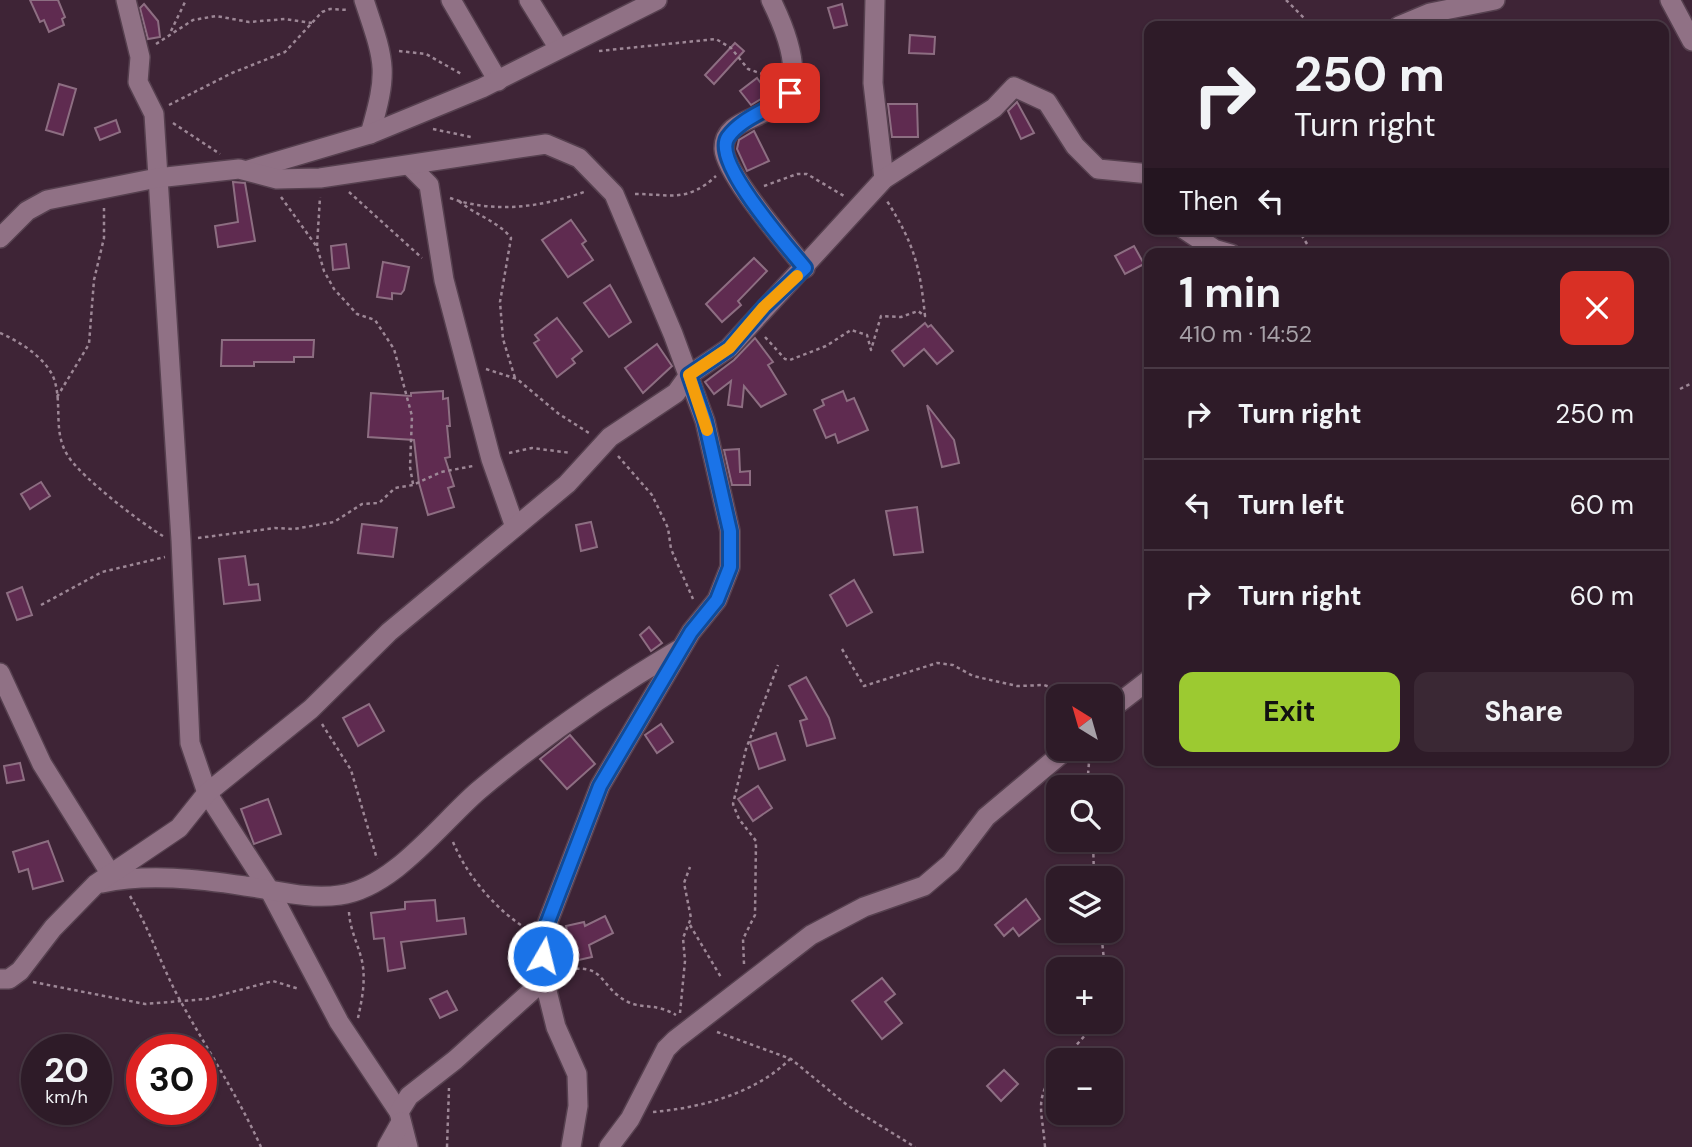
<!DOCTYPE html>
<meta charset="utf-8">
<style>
:root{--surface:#2e1b28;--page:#3a2834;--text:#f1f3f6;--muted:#a7a1a8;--line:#493945;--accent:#9cca31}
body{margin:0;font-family:"DM Sans",sans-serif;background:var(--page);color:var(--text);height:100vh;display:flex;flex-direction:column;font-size:26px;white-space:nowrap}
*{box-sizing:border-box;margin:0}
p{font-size:23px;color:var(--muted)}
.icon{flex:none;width:38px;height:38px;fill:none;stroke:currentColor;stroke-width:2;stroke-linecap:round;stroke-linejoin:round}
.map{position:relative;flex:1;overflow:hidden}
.sheet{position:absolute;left:1144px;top:248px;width:525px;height:518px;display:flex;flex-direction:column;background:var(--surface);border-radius:14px;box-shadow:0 2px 5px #0004,0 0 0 2px var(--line)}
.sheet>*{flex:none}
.guide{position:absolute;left:1144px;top:21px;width:525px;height:214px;border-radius:14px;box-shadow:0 2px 5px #0004,0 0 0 2px var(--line);background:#2e1b28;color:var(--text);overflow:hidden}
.needle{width:46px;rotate:323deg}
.tools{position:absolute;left:1046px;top:684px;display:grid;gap:14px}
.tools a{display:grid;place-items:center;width:77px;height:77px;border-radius:14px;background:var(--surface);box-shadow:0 2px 5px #0004,0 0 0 2px var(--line);font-size:35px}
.speed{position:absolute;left:21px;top:1034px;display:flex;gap:14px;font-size:35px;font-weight:700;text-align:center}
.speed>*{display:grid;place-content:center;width:91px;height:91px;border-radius:50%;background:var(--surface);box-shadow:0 2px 5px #0004,0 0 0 2px var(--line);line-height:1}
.speed small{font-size:18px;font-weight:400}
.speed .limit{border:10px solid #d22;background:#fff;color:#111}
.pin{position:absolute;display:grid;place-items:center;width:60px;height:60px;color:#fff;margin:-30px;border-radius:14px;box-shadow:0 4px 10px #0006}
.me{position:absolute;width:77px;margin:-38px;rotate:8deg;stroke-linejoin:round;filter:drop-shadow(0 0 5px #0008)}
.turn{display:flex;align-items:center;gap:24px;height:147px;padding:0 35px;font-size:32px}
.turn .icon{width:91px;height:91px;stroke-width:2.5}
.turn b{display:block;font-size:49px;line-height:60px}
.then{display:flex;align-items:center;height:66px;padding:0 35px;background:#0003;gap:14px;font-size:26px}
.round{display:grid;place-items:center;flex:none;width:74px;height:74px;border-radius:14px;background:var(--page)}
.headline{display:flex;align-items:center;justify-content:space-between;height:119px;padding:0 35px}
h1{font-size:42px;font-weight:700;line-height:52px}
.primary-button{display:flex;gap:14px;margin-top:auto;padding:14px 35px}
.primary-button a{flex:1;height:80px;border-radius:14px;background:var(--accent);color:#111;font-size:28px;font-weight:700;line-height:80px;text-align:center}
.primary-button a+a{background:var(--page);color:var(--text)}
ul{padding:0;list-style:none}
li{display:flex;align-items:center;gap:21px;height:91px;padding:0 35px;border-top:2px solid var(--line)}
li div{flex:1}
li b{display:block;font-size:26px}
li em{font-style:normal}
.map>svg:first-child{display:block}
.building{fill:#5f2b50;stroke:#8d6e82;stroke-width:2}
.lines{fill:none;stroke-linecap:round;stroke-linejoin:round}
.street-casing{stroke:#56404f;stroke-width:22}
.path{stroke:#9d8796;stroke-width:2.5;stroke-dasharray:3.5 3.5;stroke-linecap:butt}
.street{stroke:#907185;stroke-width:19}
.route-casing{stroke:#114b97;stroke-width:18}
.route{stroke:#1a73e8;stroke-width:12}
.slow{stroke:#f59e0b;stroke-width:12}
</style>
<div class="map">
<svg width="1692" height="1147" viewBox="0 0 1692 1147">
<rect width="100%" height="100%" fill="#3e2436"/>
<g class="building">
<polygon points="30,0 58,0 65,17 62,19 64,25 49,32 44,20 40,22"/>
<polygon points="144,4 158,21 160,37 148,39 140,8"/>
<polygon points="842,4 847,25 834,28 828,8"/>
<polygon points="910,35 935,37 934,54 909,53"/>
<polygon points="735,43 744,51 714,84 705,75"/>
<polygon points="757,78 769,94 751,105 740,91"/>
<polygon points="59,84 76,89 63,135 46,130"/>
<polygon points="1017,102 1034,133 1021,139 1008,111"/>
<polygon points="888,104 917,104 918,137 892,137"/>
<polygon points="116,120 120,132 100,140 95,128"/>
<polygon points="754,131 769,161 747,171 737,149 739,140"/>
<polygon points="233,182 245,183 255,241 218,247 215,226 238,222"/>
<polygon points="571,220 586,241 582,244 593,260 568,277 542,240"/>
<polygon points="346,244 349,268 333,270 331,246"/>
<polygon points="1134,246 1144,264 1125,274 1115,256"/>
<polygon points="754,258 767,271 738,301 741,305 722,322 706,304"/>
<polygon points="383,262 409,267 404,290 401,294 392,293 392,299 377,297"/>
<polygon points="610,285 631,322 609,337 584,303"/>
<polygon points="557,318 582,351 572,359 575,363 557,377 534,343 539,340 535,335"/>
<polygon points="925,323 928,327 931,325 953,351 937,364 924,349 904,366 892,351"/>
<polygon points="755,338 773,362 768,365 786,394 761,407 744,386 742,407 728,405 731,381 714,394 705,382 734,360"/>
<polygon points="222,340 314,340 313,357 294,357 294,362 254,362 254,366 221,366"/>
<polygon points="657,344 672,366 643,393 625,368"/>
<polygon points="443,391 443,399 448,398 450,426 447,426 450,457 445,458 454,486 448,488 454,507 428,515 419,483 414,440 368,437 371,393 411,396 411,393"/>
<polygon points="843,391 847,401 854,398 868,430 838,443 835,434 826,438 814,410 824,405 822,400"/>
<polygon points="927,405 954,440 959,463 942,467"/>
<polygon points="739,449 740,472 750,471 750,485 732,485 724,450"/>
<polygon points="41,482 50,496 30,509 21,494"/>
<polygon points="917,507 923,552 894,555 886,511"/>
<polygon points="591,522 597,547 581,551 576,525"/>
<polygon points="362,524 397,528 393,557 358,553"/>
<polygon points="245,556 249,585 258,584 260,600 224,604 219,559"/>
<polygon points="854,580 872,612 847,626 830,595"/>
<polygon points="22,587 32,615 17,620 7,593"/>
<polygon points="649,627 662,643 651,651 640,635"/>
<polygon points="806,677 829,718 835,738 807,746 800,721 807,719 789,686"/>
<polygon points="369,704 384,731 358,746 343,718"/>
<polygon points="661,724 673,742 657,753 645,735"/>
<polygon points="776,733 785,760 759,769 750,742"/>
<polygon points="570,735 595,764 567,789 540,759"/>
<polygon points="20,763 24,780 7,783 4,766"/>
<polygon points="758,786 772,808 753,821 738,799"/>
<polygon points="268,799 281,834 254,844 241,809"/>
<polygon points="48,841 63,881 33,889 28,869 19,872 13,852"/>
<polygon points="1026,899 1040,919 1019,936 1013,928 1004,936 995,925"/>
<polygon points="435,900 437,921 464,918 466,934 401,942 405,968 388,971 384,938 374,939 371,913 405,909 405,902"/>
<polygon points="605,916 613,933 589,945 592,957 574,961 566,926 584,922 585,926"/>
<polygon points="882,978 895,994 885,1002 902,1023 882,1039 852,1001"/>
<polygon points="447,991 457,1010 440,1018 430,999"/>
<polygon points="1004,1070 1018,1084 1001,1101 987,1086"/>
</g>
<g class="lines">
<defs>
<g id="street">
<polyline points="126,0 140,57 138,82 154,114 181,540 190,743 207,793 270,891 339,1022 399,1112 408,1147"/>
<path d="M364,0c21,63 25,69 6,134"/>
<polyline points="451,0 498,81"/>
<polyline points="529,0 558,47"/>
<path d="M771,0c69,140 -48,97 -47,149 1,25 64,97 81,119"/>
<polyline points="875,0 873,83 884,179"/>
<polyline points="1670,0 1692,41"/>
<polyline points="1399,26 1430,13 1495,0"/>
<polyline points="410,166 429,185 444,280 491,459 515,527"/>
<polyline points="248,170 370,134 482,88 657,0"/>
<polyline points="1184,229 1214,249 1231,254"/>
<polyline points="0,238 27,211 47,200 157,178 239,169 277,179 320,178 546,144 579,158 614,194 673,334 705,421 730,531 730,567 717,600 691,632 600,786 542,937 543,975 556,1027 577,1074 578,1106 571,1147"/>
<polyline points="0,673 42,764 110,873"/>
<polyline points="1111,709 1150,679"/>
<path d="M102,883c45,-10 97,-4 143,3 31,4 63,14 95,9 53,-7 100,-71 138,-104 63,-53 129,-99 200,-141"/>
<polyline points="0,979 9,979 20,971 53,928 96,884 179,828 207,793 311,709 389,632 567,484 610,437 676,393 689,375 729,348 884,179 994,108 1014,87 1047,102 1075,146 1098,169 1150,174"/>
<polyline points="399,1112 409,1096 455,1060 545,979"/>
<polyline points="387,1147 401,1122"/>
<polyline points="609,1147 630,1119 666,1049 675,1040 811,935 864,907 924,886 951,863 986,817 1067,749"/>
</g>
</defs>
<use href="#street" class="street-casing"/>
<g class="path">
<polyline points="1286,0 1312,26"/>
<polyline points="171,31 186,0"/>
<polyline points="156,44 193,20 216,16 249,22 285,19 312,23"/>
<polyline points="399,51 426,54 463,75"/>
<polyline points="599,51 716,39 731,48 748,69 774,78"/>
<polyline points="169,105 232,73 285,52 322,12 330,9 349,10"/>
<polyline points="173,123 220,154"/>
<polyline points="433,129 471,137"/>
<polyline points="764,186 797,174 807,174 844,196"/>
<polyline points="349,192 422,258"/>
<path d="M635,194c35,0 52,9 81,-18"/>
<polyline points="281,197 317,247 324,271 334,289 357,314 375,320 394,349 412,416 410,467 413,484"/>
<path d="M450,198c45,16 92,9 137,-7"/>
<path d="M459,201c16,14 39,20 52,37l-11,64 3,37 12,39"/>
<polyline points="1298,229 1313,254"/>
<polyline points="317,246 320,197"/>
<path d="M0,333c21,9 49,27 55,49 7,25 -2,51 13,74 14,22 73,67 95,80"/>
<path d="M765,337l20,22 5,1 36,-14 25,-16 16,5 4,15 10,-34 20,1 17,-6 7,5c-5,-50 -11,-72 -38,-115"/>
<polyline points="486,369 517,379 559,414 589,433"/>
<polyline points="1680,389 1692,383"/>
<polyline points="57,397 89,344 94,280 104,238 104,208"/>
<polyline points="509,453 532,448 571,453"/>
<polyline points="618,456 652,495 668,528 671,549 693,599"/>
<polyline points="198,538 275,528 294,529 334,522 362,504 379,503 395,488 413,485 441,472 473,466"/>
<polyline points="41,605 102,572 165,557"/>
<polyline points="842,649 864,686 937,663 953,665 973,676 1017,686 1044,685 1076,696"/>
<polyline points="322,724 351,770 377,859"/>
<polyline points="1087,788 1090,749"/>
<polyline points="1093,840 1094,878"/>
<path d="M453,842c14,34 43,68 74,87"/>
<path d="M130,896c20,34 32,72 51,106 27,49 57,94 80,145"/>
<path d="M349,912c1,18 9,32 13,49 4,20 0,38 -4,57"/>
<polyline points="690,925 722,979"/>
<polyline points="1101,931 1105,970"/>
<polyline points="744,964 743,939 755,915 756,841 739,819 733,804 746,749 778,665"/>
<path d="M562,971c45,-10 35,15 66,31 15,7 28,1 48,13"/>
<polyline points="33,982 145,1004 206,999 273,981 299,989"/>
<polyline points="680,1013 685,961 683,938 691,918 684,883 690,867"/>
<polyline points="717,1032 791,1059 847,1105 915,1147"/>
<polyline points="1063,1060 1088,1032 1092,1022"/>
<path d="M653,1112c48,-4 103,-19 137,-53"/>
<polyline points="447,1147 449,1088"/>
<path d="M1045,1147c-3,-40 -12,-47 14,-81"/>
</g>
<use href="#street" class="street"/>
</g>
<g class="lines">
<defs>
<path id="route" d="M543,956l-1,-19 58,-151 91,-154 26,-32 13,-33v-36l-25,-110 -16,-46 40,-27 35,-41 41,-39c-17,-21 -94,-107 -77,-131 15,-21 44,-27 62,-44"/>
</defs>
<use href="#route" class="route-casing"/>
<use href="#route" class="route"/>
<polyline class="slow" points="707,430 689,375 729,348 764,307 797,276"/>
</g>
</svg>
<div class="tools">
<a><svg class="needle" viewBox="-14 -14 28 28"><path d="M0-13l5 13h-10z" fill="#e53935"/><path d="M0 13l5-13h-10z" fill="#a7a1a8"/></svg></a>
<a><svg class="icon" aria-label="search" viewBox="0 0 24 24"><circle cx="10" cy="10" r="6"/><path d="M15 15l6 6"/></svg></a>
<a><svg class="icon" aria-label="layers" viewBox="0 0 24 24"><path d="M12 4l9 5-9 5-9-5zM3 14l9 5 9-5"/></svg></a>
<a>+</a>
<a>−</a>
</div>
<div class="speed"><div>20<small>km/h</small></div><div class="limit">30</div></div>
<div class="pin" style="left:790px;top:93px;background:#d93025"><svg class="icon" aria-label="arrive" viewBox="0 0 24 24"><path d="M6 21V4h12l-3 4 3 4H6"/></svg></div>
<svg class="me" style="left:543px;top:956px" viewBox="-20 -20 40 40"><circle r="17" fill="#1a73e8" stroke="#fff" stroke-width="3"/><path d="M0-11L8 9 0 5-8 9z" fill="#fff"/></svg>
<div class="guide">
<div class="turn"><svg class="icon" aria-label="right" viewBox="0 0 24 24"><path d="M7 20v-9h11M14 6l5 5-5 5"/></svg><div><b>250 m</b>Turn right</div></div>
<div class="then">Then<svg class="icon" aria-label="left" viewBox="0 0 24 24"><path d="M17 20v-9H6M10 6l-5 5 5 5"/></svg></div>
</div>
<section class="sheet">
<div class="headline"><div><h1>1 min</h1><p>410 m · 14:52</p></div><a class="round" style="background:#d93025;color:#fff"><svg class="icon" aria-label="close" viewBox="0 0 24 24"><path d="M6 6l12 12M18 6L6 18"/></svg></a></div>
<ul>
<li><svg class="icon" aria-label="right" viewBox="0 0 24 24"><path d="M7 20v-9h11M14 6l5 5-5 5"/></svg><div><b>Turn right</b></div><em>250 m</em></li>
<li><svg class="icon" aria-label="left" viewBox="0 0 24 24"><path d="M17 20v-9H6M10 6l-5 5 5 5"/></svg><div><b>Turn left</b></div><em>60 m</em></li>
<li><svg class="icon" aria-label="right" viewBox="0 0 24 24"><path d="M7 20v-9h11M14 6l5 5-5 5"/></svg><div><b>Turn right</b></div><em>60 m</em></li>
</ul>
<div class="primary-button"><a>Exit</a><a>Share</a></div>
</section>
</div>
